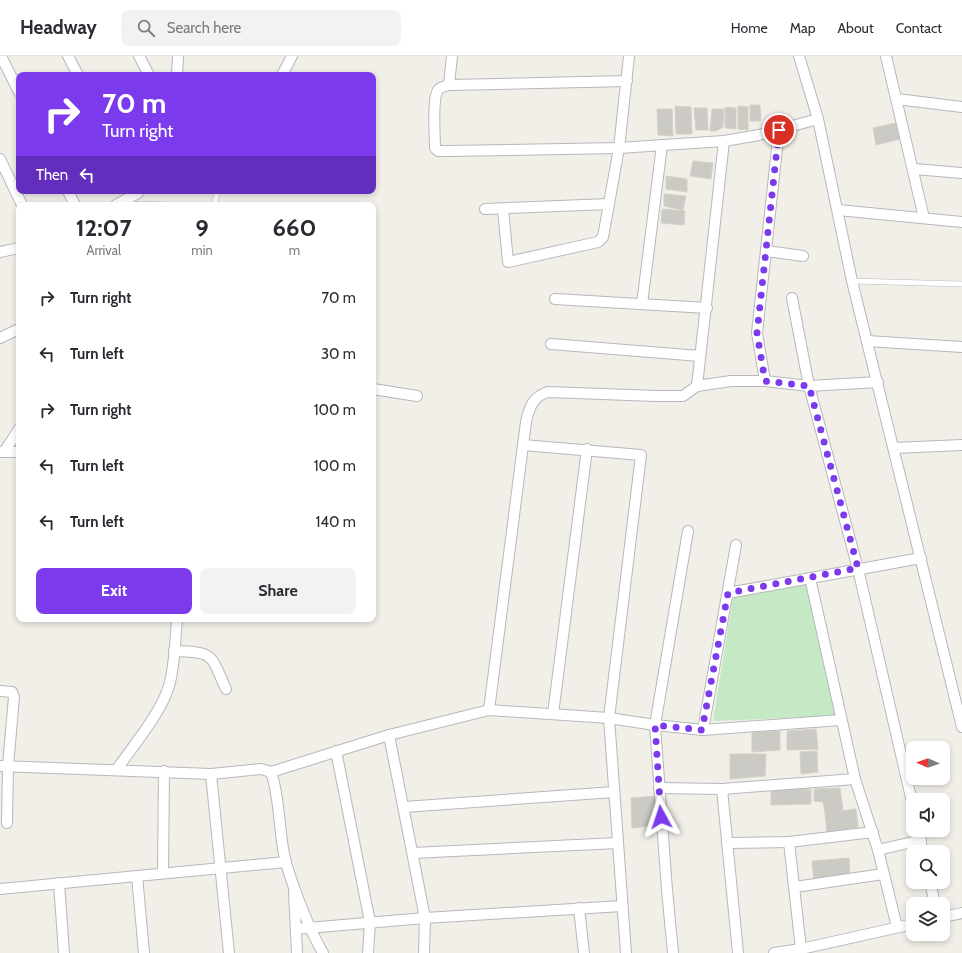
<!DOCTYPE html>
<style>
:root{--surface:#fff;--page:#f2f2f3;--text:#2b2b33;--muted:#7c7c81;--line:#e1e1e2;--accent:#7c3aed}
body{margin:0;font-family:Cabin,sans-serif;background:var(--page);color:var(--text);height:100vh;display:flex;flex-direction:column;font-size:15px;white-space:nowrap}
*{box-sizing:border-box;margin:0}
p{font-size:13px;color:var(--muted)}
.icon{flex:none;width:22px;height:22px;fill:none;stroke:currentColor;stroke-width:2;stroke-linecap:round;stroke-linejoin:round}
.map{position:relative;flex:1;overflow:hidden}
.panel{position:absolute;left:16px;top:146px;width:360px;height:420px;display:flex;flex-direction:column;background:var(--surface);border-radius:8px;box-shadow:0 2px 6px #0003}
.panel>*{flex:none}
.top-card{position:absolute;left:16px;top:16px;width:360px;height:122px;border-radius:8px;box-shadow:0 2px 6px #0003;background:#7c3aed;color:#fff;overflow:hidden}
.needle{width:26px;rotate:272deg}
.fabs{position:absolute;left:906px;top:685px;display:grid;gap:8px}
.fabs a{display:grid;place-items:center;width:44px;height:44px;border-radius:8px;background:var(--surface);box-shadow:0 2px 6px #0003;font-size:20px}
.pin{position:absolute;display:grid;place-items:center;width:34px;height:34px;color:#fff;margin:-17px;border:2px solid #fff;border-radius:50%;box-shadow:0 1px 4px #0007}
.me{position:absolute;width:44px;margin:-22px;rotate:355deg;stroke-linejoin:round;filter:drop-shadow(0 0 3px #0008)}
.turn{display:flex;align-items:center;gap:14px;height:84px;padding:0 20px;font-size:18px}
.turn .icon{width:52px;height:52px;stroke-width:2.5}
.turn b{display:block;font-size:28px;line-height:34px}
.then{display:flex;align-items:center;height:38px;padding:0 20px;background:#0003;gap:8px;font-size:15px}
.eta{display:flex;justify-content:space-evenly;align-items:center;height:68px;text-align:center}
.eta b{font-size:24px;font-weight:700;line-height:28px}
.action{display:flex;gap:8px;margin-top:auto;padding:8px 20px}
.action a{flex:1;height:46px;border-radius:8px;background:var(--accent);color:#fff;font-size:16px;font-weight:700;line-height:46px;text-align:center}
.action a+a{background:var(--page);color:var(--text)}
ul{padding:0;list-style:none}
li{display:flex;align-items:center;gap:12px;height:56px;padding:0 20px}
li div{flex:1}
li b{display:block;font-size:15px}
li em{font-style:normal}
header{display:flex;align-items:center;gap:24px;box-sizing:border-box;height:56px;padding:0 20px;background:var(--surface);border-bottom:1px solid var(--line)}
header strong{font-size:19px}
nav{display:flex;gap:22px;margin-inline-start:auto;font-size:14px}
.search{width:280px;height:36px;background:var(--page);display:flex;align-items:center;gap:10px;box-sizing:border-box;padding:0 14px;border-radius:8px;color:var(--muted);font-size:15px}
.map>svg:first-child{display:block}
.green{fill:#c5e8c5}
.building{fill:#cccac5;stroke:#d6d1c6}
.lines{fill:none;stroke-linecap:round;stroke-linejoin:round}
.service-casing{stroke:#b5b8bc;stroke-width:6}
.minor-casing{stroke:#b5b8bc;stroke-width:12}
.service{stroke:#fff;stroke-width:5}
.minor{stroke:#fff;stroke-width:10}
.route{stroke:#7c3aed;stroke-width:7;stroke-dasharray:0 12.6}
</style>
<header>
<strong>Headway</strong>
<div class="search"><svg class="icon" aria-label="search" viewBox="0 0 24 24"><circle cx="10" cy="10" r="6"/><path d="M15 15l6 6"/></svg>Search here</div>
<nav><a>Home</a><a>Map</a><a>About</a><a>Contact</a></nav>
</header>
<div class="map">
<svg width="962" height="897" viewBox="0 0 962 897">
<rect width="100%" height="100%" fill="#f1efe8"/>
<polygon class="green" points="806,528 836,660 713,665 733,541"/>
<g class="building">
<polygon points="750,49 760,49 761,65 750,65"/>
<polygon points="675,50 691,51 692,78 676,78"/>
<polygon points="738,50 748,51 748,74 738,73"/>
<polygon points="725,51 736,52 736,73 725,72"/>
<polygon points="694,52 707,52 708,74 696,74"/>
<polygon points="657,53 672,53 673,80 658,79"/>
<polygon points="712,53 724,53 723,71 716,75 710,75"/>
<polygon points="896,67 900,83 876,89 873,72"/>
<polygon points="693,105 713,107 711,123 690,120"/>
<polygon points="666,120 687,123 687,136 666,133"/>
<polygon points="664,138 686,140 683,154 664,150"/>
<polygon points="662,153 685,155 684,169 661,167"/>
<polygon points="816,673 818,693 787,694 787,675"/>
<polygon points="780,675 780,694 752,696 752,676"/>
<polygon points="817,695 818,716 801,718 800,696"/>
<polygon points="730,698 766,698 765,720 730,723"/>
<polygon points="840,732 843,755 825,757 823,746 814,745 814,733"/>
<polygon points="811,733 811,748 771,749 771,734"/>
<polygon points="656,740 657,769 632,772 631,742"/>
<polygon points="856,753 858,771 827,777 825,757"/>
<polygon points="849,802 850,819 814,825 812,805"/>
</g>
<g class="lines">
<defs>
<g id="service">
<polyline points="124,148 173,149"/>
<polyline points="214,149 218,135"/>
<polyline points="852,225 962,228"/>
</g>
<g id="minor">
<polyline points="1,0 19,36"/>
<polyline points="68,0 78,19"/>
<polyline points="139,0 149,19"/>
<polyline points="799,0 818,63 852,225 962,671"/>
<polyline points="886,0 924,162"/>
<polyline points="177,19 178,0"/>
<polyline points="282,19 292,0"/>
<path d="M627,25l-178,4c-4,1 -9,2 -11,5 -6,8 -3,48 -3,58l3,3h9l172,-3 105,-7 35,-6 59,-16"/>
<polyline points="449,29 452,0"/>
<polyline points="897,43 962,51"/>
<polyline points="0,103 22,149"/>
<polyline points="914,113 962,117"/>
<polyline points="68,135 75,149"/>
<polyline points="116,149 138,137"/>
<polyline points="485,153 609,148"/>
<polyline points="503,153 508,206 598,186 603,181 619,92 629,0"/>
<polyline points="838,154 962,166"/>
<polyline points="767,195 803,200"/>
<polyline points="0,196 19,192"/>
<polyline points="792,242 809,330 858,513 913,750"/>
<polyline points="555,243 707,252"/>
<polyline points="642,248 662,89"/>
<polyline points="0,282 19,273"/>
<polyline points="867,285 962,291"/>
<polyline points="551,288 700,300"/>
<polyline points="765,325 757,277 779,74"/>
<polyline points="697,330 724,85"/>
<polyline points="373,333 417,340"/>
<polyline points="523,389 641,399 609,662 626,897"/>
<polyline points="894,392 962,389"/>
<polyline points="0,396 19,396"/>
<polyline points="4,396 19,373"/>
<polyline points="810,522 855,723 878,794 897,871"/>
<polyline points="728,537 921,502"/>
<path d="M174,595c41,1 36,3 52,38"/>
<polyline points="0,635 12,636 14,641 8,710 7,767"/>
<path d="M489,654l37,-288c3,-14 7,-26 22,-30l108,4h27l14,-10 34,-5h34l44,5 69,-4"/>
<polyline points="553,658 587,393"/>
<polyline points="703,674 736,489"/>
<polyline points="389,679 425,862 424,897"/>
<polyline points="336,695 370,866 368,897"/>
<path d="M0,710l211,8 50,-5 10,3c10,29 7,61 15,91 8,27 23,66 37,90"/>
<path d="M117,713c16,-23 44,-56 52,-83 6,-21 6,-45 8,-67"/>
<polyline points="271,716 389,679 489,654 609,662 655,669 703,674 841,664"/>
<polyline points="211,718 229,897"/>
<polyline points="659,732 722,733 855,723"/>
<polyline points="722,733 738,897"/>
<polyline points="404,751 614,736"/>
<polyline points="918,774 923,796"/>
<polyline points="789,786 801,893"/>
<polyline points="727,787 789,786 873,776"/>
<polyline points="878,794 921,784"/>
<polyline points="413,797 618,787"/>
<polyline points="163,817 164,715"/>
<polyline points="137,820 144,897"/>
<polyline points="930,826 935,848"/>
<polyline points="59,827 64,897"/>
<polyline points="795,831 883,818"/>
<polyline points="0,833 286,806"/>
<polyline points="294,837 297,897"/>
<polyline points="579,852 584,897"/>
<polyline points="943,861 962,857"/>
<polyline points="296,873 425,862 622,850"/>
<polyline points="673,897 667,834 655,669 688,475"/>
<polyline points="774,897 801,893 913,868"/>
</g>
</defs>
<use href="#service" class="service-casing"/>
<use href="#minor" class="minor-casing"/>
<use href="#service" class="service"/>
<use href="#minor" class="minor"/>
</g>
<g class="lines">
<polyline class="route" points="661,761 655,669 702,674 728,537 858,512 809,330 765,325 757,277 779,74"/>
</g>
</svg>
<div class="fabs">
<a><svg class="needle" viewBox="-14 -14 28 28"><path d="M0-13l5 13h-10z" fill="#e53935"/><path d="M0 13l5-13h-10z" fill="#7c7c81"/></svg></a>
<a><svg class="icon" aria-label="sound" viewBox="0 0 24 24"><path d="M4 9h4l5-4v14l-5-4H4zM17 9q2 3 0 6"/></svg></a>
<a><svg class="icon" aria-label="search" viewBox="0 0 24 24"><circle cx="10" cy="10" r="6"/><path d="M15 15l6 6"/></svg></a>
<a><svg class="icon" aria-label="layers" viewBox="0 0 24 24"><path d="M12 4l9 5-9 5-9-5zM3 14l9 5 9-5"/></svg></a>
</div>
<div class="pin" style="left:779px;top:74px;background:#d93025"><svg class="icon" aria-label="arrive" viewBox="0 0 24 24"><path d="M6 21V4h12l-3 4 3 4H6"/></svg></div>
<svg class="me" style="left:661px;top:761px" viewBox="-20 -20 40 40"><path d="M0-17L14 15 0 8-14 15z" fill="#7c3aed" stroke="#fff" stroke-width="4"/></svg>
<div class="top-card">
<div class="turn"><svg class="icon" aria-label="right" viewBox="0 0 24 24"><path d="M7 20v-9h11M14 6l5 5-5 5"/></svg><div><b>70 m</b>Turn right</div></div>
<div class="then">Then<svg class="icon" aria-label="left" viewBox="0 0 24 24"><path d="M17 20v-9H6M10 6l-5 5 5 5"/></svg></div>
</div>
<section class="panel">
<div class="eta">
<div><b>12:07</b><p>Arrival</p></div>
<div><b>9</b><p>min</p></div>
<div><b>660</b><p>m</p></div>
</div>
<ul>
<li><svg class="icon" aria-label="right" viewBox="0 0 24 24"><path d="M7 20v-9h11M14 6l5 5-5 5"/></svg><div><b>Turn right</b></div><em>70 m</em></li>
<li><svg class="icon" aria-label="left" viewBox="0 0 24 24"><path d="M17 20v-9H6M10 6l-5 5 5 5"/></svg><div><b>Turn left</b></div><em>30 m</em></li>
<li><svg class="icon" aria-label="right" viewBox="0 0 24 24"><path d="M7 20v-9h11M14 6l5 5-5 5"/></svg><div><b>Turn right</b></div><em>100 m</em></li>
<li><svg class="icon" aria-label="left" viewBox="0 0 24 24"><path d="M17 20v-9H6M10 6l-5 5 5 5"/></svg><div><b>Turn left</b></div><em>100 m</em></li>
<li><svg class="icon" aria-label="left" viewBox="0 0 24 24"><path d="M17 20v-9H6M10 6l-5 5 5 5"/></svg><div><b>Turn left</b></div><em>140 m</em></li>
</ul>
<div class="action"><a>Exit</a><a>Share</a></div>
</section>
</div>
